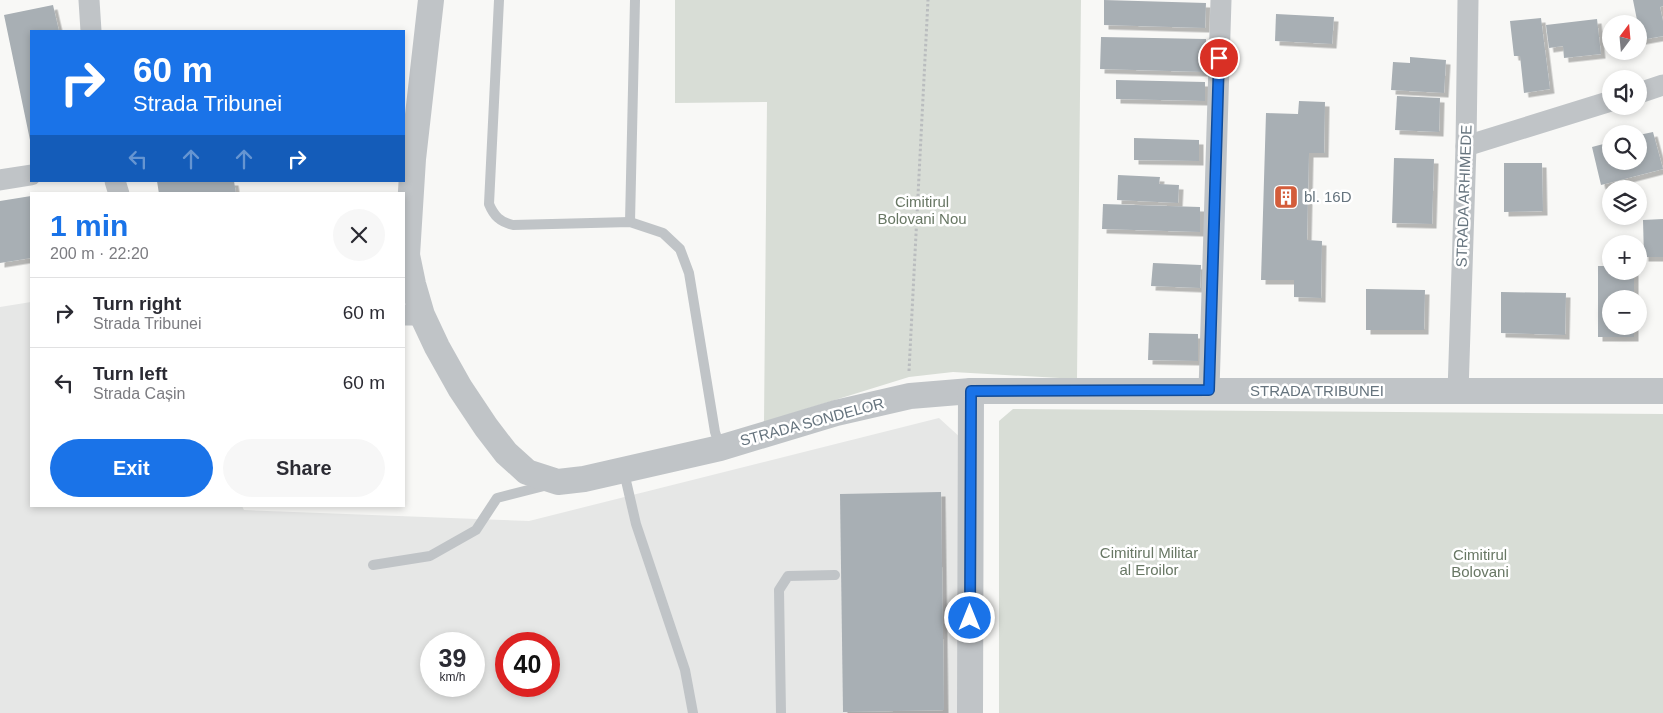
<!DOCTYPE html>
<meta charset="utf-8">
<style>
:root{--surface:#fff;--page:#f7f7f7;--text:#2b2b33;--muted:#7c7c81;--line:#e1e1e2;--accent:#1a73e8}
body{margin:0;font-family:Helvetica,sans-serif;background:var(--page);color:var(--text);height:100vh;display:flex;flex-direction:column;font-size:19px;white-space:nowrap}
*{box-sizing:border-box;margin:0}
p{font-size:16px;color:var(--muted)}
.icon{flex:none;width:28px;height:28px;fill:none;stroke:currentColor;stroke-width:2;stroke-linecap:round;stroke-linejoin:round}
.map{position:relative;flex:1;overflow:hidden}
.sheet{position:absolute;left:30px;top:192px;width:375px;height:315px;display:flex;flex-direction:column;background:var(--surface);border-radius:0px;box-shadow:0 2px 8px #0003}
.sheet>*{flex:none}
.hud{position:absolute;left:30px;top:30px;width:375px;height:152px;border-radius:0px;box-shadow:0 2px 8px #0003;background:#1a73e8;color:#fff;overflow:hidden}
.needle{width:32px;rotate:16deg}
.buttons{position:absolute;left:1602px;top:15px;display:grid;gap:10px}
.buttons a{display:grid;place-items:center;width:45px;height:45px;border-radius:50%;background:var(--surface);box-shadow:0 2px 8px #0003;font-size:25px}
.speed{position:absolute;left:420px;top:632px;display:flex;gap:10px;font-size:25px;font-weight:700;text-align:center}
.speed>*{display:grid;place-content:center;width:65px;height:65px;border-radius:50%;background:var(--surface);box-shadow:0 2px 8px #0003;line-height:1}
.speed small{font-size:12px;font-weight:400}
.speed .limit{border:8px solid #d22;background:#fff;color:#111}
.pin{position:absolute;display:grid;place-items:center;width:42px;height:42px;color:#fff;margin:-21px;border:2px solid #fff;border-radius:50%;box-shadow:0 1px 5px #0007}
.me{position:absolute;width:55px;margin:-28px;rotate:0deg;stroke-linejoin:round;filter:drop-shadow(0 0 4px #0008)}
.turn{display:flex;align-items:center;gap:18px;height:105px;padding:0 20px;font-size:22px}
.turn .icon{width:65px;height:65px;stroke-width:2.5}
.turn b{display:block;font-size:35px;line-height:42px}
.lanes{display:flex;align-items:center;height:48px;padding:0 20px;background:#0003;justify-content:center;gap:25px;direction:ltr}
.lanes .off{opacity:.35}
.round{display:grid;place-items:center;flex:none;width:52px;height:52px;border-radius:26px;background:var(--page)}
.summary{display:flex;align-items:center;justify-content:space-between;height:85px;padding:0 20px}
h1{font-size:30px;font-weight:600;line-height:38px;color:var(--accent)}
.cta{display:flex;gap:10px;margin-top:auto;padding:10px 20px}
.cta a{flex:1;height:58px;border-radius:30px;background:var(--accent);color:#fff;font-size:20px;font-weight:600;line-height:58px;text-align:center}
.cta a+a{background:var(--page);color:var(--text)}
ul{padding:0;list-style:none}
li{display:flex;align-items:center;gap:15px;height:70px;padding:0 20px;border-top:1px solid var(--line)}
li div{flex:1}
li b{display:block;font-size:19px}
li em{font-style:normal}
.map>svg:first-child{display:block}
.built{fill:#e6e7e6;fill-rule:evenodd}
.green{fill:#d8ddd6}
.building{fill:#a8afb4;filter:url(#shadow)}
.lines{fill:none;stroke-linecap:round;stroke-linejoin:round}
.path{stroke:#babdbf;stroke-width:3;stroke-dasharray:2.5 2.5;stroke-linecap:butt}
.service{stroke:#c0c4c7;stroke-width:10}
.minor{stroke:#c0c4c7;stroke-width:21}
.tertiary{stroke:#c0c4c7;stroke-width:26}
.route-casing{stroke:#114b97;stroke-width:12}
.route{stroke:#1a73e8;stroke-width:9}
.labels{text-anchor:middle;stroke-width:5;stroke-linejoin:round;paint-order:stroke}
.street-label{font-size:15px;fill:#66747e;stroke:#fff}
.poi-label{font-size:15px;fill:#66747e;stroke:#fff;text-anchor:start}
.park-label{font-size:15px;fill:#687764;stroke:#fff}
</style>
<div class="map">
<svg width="1663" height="713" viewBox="0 0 1663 713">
<defs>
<filter id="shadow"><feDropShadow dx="4.5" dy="4.5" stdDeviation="0" flood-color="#0004"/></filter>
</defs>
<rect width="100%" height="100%" fill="#f8f8f6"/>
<path class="built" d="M31,302v204h211l2,4 285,11 410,-103 23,21 -3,274h-959v-406zM431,644h43v42h-43zM506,644h43v42h-43z"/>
<g class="green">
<polygon points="675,0 1081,0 1077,379 953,372 909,377 764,422 767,102 675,103"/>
<polygon points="1013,409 1663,414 1663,713 999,713 999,421"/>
</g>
<g class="building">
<polygon points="1104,0 1206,3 1205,28 1104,25"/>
<polygon points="1633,0 1663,0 1663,6 1660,7 1663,21 1663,36 1641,40"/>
<polygon points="53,5 59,31 31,31 30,140 4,15"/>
<polygon points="1276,14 1334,17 1332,44 1275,41"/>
<polygon points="1541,18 1550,89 1524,93 1520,56 1514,56 1510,21"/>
<polygon points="1597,19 1601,54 1564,58 1563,46 1549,48 1546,25"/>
<polygon points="1101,37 1206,39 1205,72 1100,69"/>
<polygon points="1410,57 1446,60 1444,93 1391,90 1393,62 1410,63"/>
<polygon points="1116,80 1205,82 1205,101 1116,99"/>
<polygon points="1397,96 1440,98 1439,132 1395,130"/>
<polygon points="1299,101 1325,102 1324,153 1309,153 1307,240 1322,241 1321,298 1294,297 1294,280 1261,280 1266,113 1298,114"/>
<polygon points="1653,132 1663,169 1601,185 1592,147 1611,142 1611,161 1639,161 1639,135"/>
<polygon points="1134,138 1199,140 1199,161 1134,160"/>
<polygon points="1394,158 1434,159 1432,224 1392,223"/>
<polygon points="1504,163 1542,163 1543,211 1504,212"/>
<polygon points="1118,175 1160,177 1159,184 1179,185 1178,203 1117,200"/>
<polygon points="157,181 234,181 236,194 159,194"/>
<polygon points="31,196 31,258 0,263 0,201"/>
<polygon points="1103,204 1200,207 1200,232 1102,229"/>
<polygon points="1663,219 1663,257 1644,257 1643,220"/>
<polygon points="1153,263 1201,265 1200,288 1151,286"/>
<polygon points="1598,266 1611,266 1611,271 1634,271 1634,299 1611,299 1611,326 1634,326 1634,337 1598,337"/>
<polygon points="1366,289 1425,290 1424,330 1366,330"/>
<polygon points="1501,292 1566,293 1565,335 1501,333"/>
<polygon points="1149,333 1198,334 1198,361 1148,360"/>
<polygon points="941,492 944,710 843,712 840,494"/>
</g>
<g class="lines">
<polyline class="path" points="909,371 928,0"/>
<g class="service">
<path d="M499,0l-10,204c5,12 11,18 24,21l117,-3 33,11 17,16 9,24 26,159 5,15"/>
<polyline points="630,222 635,0"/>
<polyline points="624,472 636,524 685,670 693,713"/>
<polyline points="373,565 430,556 476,530 497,498 548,485"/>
<polyline points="781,713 779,590 788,576 835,575"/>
</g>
<g class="minor">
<polyline points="89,0 91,31"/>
<polyline points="1639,93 1663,85"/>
<polyline points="1466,146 1611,101"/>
<polyline points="0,180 31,175"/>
<polyline points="115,181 119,194"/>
<polyline points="404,315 422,315"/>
<polyline points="1209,390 1221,0"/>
<polyline points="1458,392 1466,146 1468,0"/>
</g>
<g class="tertiary">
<polyline points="431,0 413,159 407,255 413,284 422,315 437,347 460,388 486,427 506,453 527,472 558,482 584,479 720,448 836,413 910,396 971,391 1663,391"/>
<polyline points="970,713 971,391"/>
</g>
</g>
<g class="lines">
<defs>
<polyline id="route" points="970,618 971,391 1209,390 1219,58"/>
</defs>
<use href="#route" class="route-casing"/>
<use href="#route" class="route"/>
</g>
<defs>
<symbol id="building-square" viewBox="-11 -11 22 22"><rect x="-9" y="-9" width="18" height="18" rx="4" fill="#d35d3b" stroke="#fff"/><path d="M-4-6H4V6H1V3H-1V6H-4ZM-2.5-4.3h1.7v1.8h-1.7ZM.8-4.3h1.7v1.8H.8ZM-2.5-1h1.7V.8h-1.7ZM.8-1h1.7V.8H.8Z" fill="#fff"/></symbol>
</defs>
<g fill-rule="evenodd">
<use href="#building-square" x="1272" y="183" width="28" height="28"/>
</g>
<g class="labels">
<g class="street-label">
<text transform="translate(1464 196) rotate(-88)" y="5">STRADA ARHIMEDE</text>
<text x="1317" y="396">STRADA TRIBUNEI</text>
<text transform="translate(812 422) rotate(-15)" y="5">STRADA SONDELOR</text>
</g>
<g class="poi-label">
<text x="1304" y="202">bl. 16D</text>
</g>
<g class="park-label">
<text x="922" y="207">Cimitirul<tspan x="922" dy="17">Bolovani Nou</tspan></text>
<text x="1149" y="558">Cimitirul Militar<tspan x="1149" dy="17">al Eroilor</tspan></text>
<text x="1480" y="560">Cimitirul<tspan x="1480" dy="17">Bolovani</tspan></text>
</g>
</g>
</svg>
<div class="buttons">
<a><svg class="needle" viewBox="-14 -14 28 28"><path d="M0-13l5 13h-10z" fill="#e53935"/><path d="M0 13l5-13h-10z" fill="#7c7c81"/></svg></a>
<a><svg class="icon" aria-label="sound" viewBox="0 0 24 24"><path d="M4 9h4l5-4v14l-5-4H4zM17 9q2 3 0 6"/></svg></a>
<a><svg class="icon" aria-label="search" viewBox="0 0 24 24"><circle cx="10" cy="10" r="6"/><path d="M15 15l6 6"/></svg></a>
<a><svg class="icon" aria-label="layers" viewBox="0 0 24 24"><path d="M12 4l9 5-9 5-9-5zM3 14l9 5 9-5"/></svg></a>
<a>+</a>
<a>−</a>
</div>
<div class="speed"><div>39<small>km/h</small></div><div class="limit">40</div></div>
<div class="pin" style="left:1219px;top:58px;background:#d93025"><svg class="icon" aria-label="arrive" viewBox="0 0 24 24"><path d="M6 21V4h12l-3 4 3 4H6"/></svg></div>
<svg class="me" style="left:970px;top:618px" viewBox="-20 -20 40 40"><circle r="17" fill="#1a73e8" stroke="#fff" stroke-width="3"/><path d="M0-11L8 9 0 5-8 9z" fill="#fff"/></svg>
<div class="hud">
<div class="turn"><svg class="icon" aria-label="right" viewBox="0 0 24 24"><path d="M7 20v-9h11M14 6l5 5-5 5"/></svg><div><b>60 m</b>Strada Tribunei</div></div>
<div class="lanes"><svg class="icon off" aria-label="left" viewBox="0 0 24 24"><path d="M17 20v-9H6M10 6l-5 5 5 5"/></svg><svg class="icon off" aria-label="ahead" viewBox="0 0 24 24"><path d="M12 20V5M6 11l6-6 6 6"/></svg><svg class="icon off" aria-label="ahead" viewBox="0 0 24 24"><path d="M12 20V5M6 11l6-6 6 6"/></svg><svg class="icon" aria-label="right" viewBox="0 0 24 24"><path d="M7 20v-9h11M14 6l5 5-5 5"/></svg></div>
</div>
<section class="sheet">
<div class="summary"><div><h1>1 min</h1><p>200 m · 22:20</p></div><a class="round"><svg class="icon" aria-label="close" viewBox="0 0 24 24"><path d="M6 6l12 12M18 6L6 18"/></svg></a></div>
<ul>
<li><svg class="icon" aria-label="right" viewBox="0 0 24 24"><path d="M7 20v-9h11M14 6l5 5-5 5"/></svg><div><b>Turn right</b><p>Strada Tribunei</p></div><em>60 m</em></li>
<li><svg class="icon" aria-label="left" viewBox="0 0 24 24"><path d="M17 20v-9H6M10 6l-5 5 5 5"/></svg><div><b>Turn left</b><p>Strada Cașin</p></div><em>60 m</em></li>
</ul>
<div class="cta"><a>Exit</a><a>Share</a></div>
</section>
</div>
